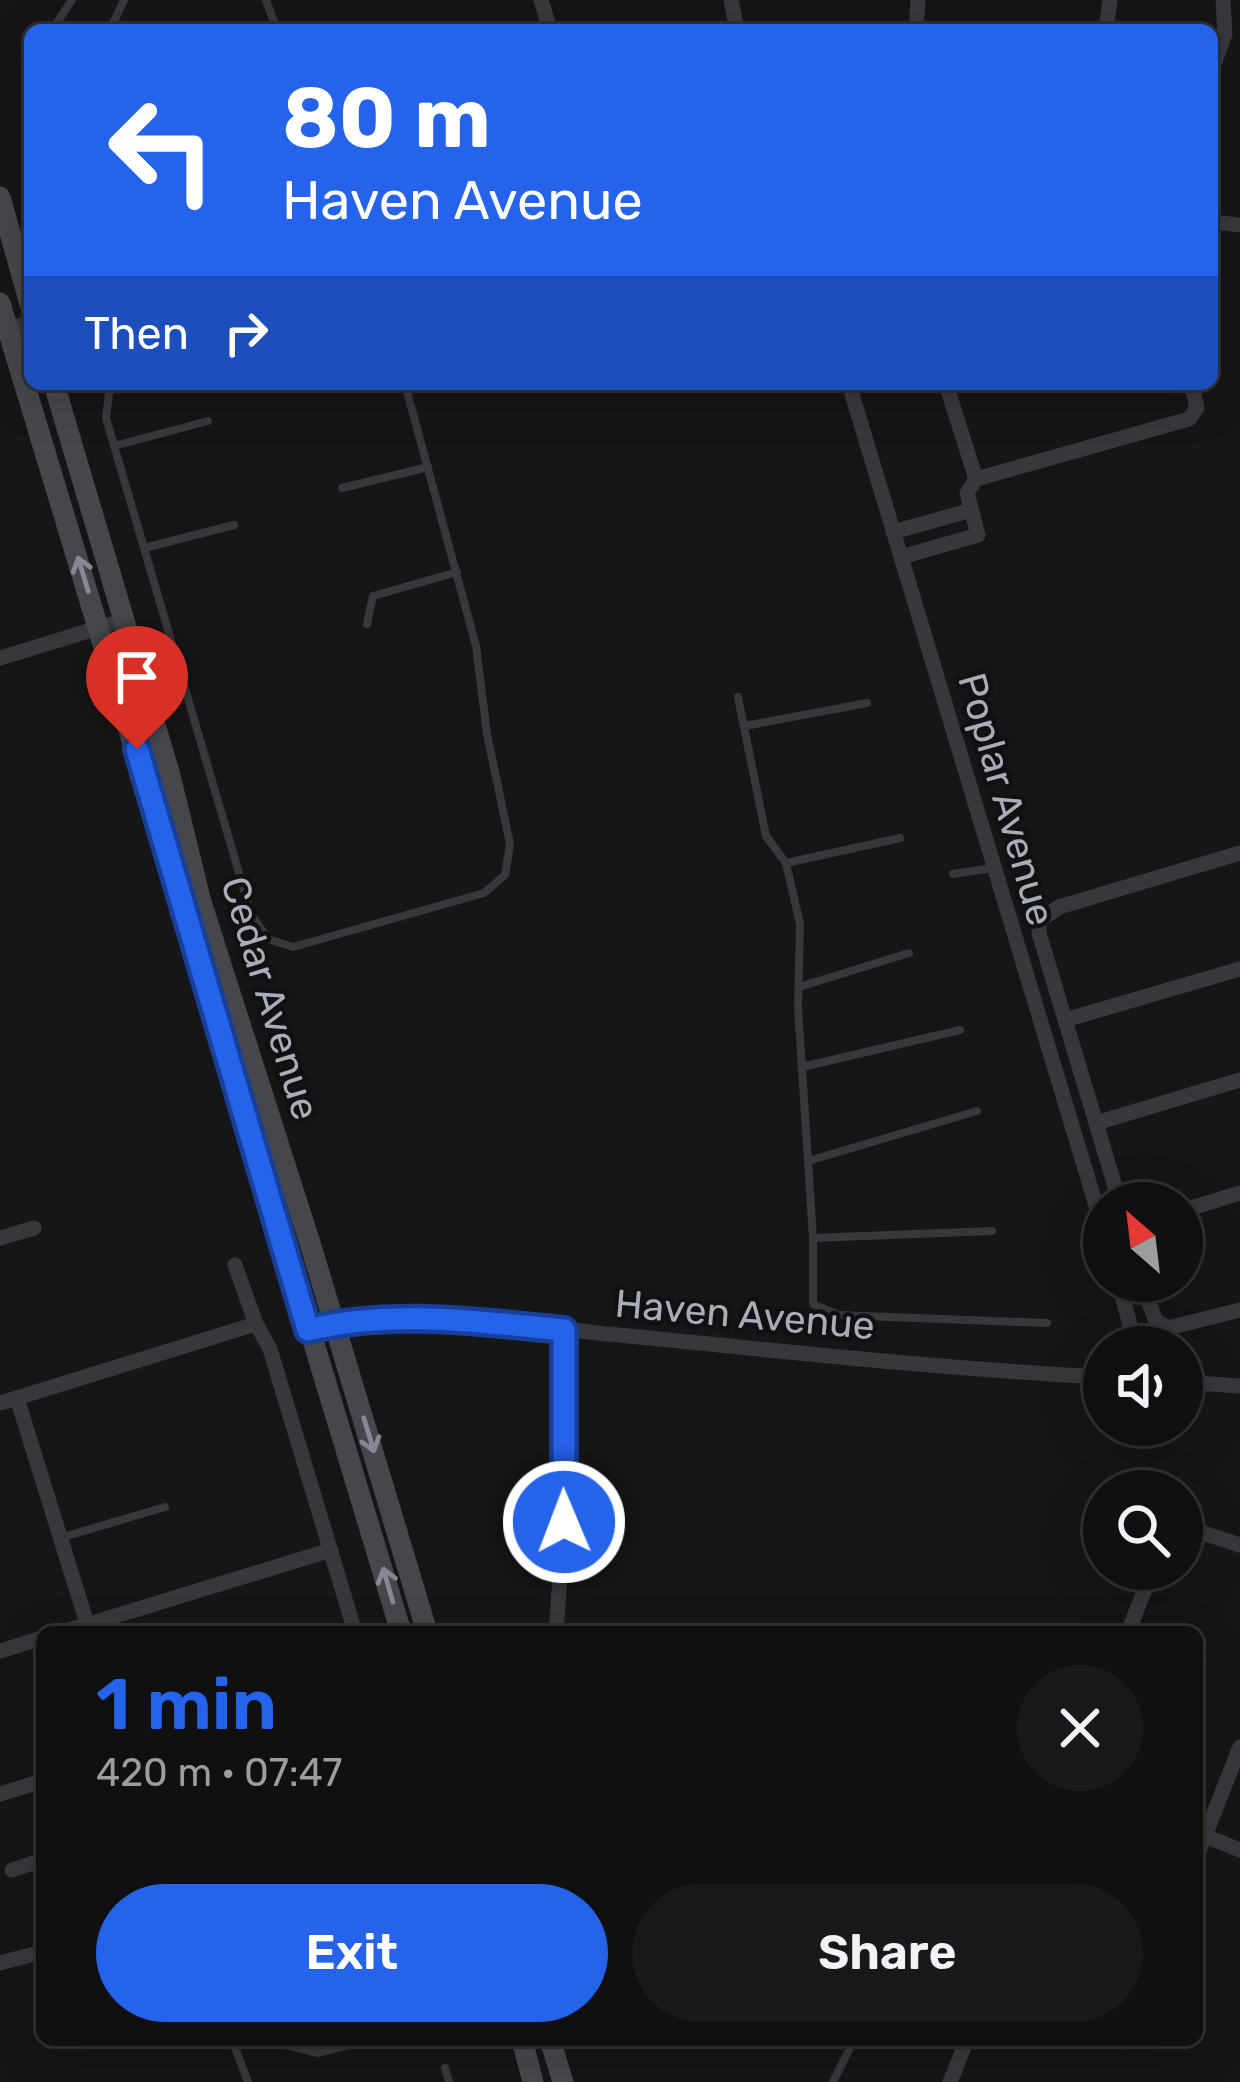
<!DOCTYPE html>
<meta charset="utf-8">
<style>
:root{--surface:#101012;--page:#19191b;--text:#f1f3f6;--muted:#9c9d9f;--line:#303032;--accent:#2563eb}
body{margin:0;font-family:Rubik,sans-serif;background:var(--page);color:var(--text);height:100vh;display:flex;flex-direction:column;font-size:45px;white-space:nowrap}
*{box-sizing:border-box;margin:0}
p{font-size:39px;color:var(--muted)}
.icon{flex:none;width:66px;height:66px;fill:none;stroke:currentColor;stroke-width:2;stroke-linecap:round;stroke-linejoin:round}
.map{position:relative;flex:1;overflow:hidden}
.details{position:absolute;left:36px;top:1626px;width:1167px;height:420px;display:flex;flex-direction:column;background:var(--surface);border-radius:18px;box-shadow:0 12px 48px #0002,0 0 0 3px var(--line)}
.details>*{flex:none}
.guide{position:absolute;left:24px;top:24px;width:1194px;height:366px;border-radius:18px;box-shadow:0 12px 48px #0002,0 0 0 3px var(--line);background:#2563eb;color:#fff;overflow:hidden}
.needle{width:78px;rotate:332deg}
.controls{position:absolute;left:1083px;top:1182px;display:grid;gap:24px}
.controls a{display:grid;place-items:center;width:120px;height:120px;border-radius:50%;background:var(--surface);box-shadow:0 12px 48px #0002,0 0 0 3px var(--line);font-size:60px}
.pin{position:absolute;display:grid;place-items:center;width:102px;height:102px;color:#fff;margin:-123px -51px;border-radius:50% 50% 50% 0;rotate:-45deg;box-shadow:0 0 12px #0007}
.pin .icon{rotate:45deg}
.me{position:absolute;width:132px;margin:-66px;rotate:359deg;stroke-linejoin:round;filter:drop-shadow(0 0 9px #0008)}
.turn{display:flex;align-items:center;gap:42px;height:252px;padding:0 60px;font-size:54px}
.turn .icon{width:156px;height:156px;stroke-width:2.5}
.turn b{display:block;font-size:84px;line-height:102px}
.then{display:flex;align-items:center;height:114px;padding:0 60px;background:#0003;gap:24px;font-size:45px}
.round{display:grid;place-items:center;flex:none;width:126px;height:126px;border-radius:63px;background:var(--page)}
.summary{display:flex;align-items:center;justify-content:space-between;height:204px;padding:0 60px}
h1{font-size:72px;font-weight:600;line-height:90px;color:var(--accent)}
.primary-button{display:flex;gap:24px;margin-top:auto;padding:24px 60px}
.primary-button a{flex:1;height:138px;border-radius:72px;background:var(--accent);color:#fff;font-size:48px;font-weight:600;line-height:138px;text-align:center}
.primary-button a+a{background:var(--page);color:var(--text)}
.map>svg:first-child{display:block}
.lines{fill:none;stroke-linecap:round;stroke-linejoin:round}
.lane{stroke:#37383d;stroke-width:8}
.street{stroke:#37383d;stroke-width:15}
.secondary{stroke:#45474d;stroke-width:21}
.oneway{stroke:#858993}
.route-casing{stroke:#184099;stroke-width:30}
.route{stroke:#2563eb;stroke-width:21}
.labels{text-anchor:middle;stroke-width:9;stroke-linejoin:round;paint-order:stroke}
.street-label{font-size:39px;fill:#a8adb8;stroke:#111113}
</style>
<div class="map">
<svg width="1240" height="2082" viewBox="0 0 1240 2082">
<rect width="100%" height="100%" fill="#161618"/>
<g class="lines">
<g class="lane">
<polyline points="266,0 277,30"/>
<polyline points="52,30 72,0"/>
<polyline points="110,30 124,0"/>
<polyline points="30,73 25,114 30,130"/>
<polyline points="110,384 106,418 251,914 268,939 293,947 484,893 505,875 510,844 487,734 476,646 405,384"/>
<polyline points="295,385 300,384"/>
<polyline points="114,446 208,421"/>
<polyline points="342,488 428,467"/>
<polyline points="144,548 234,525"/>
<polyline points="367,624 373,596 457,572"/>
<polyline points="738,697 766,836 786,863 800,924 798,1007 813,1238 813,1304 838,1315 1047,1323"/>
<polyline points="745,726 867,703"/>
<polyline points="786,863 900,838"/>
<polyline points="953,874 993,868"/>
<polyline points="799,987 909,953"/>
<polyline points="802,1067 960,1030"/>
<polyline points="808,1161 977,1111"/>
<polyline points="813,1238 992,1231"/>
<polyline points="60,1538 165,1507"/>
<polyline points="232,2040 248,2082"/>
<polyline points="267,2040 318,2053 368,2040"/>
<polyline points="445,2068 449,2082"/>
<polyline points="833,2082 854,2040"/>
</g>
<g class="street">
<polyline points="541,0 550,30"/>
<polyline points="731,0 737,30"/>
<polyline points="916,30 918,0"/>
<polyline points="1106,30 1110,0"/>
<polyline points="1212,70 1225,34 1223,0"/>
<polyline points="1212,222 1240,225"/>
<polyline points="0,331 30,323"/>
<polyline points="849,384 1104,1232"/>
<polyline points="946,384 976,479"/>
<polyline points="893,532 972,510"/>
<polyline points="901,557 978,535 967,493 976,479 1189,419 1197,408 1192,384"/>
<polyline points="0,658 124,620"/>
<polyline points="1065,1020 1240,969"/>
<polyline points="1096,1123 1240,1080"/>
<polyline points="1120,1203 1039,933 1039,921 1059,907 1240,853"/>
<polyline points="1182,1211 1240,1193"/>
<polyline points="0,1238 34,1228"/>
<polyline points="235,1265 256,1324 270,1349 355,1632"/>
<polyline points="1118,1281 1136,1347"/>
<polyline points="1141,1281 1156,1321 1168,1328 1240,1310"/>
<path d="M308,1330c99,-26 211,-4 311,5 161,16 323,34 485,42"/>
<polyline points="1182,1382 1240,1386"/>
<polyline points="17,1398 89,1630"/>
<polyline points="0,1403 256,1324"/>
<polyline points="1182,1526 1240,1545"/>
<polyline points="63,1632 331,1550"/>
<polyline points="556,1632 564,1522 564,1330"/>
<polyline points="1128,1632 1153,1569"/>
<polyline points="0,1651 42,1638"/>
<polyline points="0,1794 42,1781"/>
<polyline points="1205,1836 1240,1850"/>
<polyline points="1197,1856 1240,1747"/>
<polyline points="12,1870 42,1860"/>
<polyline points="0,1963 42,1952"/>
<polyline points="1123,2042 1123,2040"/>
<polyline points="950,2082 967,2040"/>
</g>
<g class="secondary">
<polyline points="0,197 30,304"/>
<polyline points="0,303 401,1632"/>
<polyline points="54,384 169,772 201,902 310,1243 427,1632"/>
<polyline points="522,2040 533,2082"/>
<polyline points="550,2040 563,2082"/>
</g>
</g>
<defs><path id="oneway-shaft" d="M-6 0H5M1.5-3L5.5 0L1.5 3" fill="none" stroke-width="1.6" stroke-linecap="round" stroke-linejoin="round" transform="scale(3)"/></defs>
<g class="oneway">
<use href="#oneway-shaft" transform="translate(83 574) rotate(-107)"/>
<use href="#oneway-shaft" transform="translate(369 1435) rotate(73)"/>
<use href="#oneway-shaft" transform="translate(388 1585) rotate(-106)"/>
</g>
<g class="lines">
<defs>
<path id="route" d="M137,749l171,581c83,-21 172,-8 256,0v192"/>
</defs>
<use href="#route" class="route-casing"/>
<use href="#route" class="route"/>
</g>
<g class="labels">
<g class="street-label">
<text transform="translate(1007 799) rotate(74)" y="14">Poplar Avenue</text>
<text transform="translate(271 998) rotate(73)" y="14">Cedar Avenue</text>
<text transform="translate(745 1314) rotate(5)" y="14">Haven Avenue</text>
</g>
</g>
</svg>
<div class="controls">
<a><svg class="needle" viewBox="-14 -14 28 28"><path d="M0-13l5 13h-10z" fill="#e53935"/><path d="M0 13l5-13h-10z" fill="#9c9d9f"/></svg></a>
<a><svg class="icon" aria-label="sound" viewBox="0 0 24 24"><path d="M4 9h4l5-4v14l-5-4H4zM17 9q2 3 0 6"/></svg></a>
<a><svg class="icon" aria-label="search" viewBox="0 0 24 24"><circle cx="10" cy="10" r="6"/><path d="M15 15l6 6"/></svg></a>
</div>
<div class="pin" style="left:137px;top:749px;background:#d93025"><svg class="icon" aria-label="arrive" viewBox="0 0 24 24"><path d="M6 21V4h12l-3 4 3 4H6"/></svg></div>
<svg class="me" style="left:564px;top:1522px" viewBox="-20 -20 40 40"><circle r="17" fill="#2563eb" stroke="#fff" stroke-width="3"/><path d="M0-11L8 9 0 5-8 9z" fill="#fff"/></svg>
<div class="guide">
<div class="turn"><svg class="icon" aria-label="left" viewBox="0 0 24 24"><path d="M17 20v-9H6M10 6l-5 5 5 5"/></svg><div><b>80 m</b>Haven Avenue</div></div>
<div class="then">Then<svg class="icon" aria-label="right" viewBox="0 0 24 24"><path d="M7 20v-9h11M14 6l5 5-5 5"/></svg></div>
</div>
<section class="details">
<div class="summary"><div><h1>1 min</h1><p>420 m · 07:47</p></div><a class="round"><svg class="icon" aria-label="close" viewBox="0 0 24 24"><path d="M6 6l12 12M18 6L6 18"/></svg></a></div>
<div class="primary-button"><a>Exit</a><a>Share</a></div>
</section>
</div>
